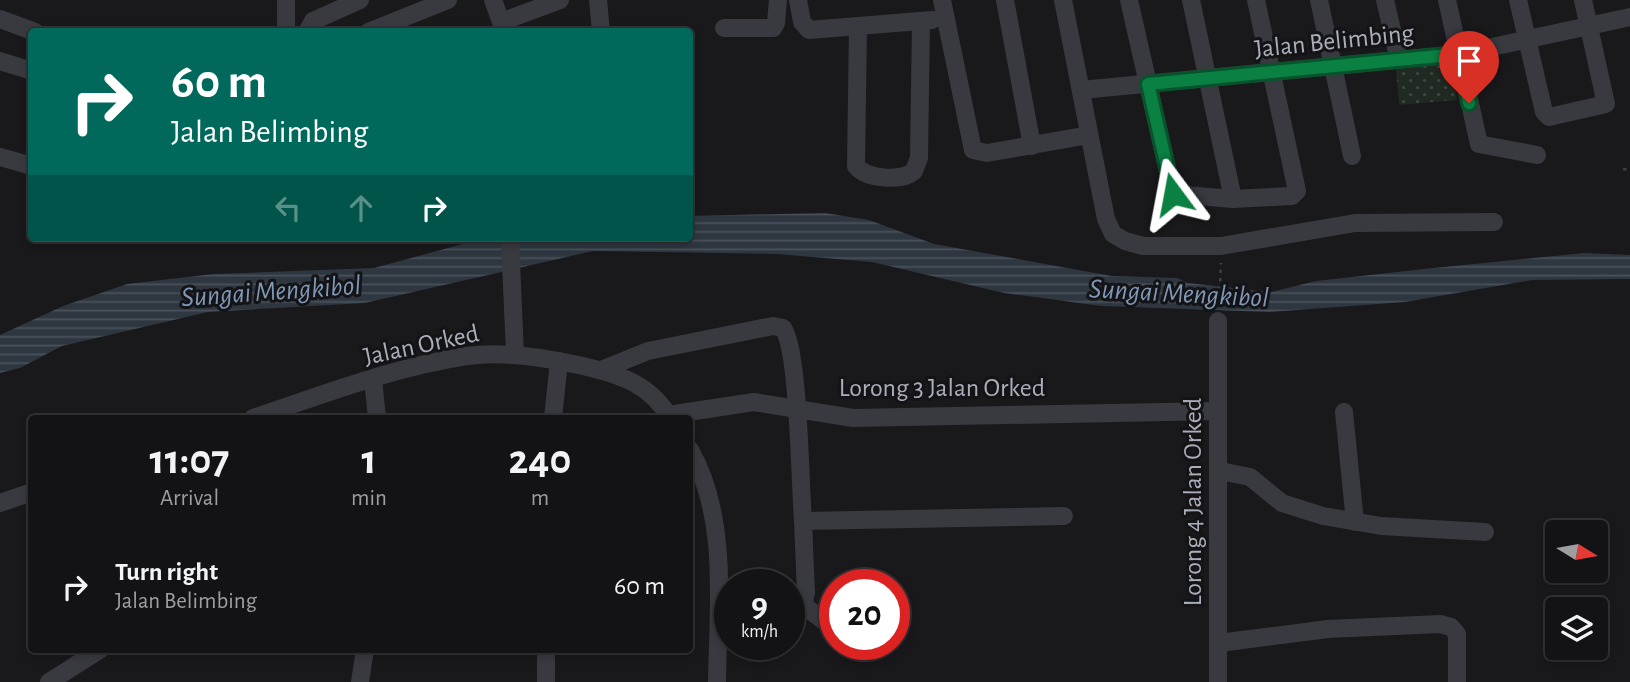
<!DOCTYPE html>
<style>
:root{--surface:#131214;--page:#202022;--text:#f1f3f6;--muted:#9d9ea0;--line:#323234}
body{margin:0;font-family:"Alegreya Sans",sans-serif;background:var(--page);color:var(--text);height:100vh;display:flex;flex-direction:column;font-size:26px;white-space:nowrap}
*{box-sizing:border-box;margin:0}
p{font-size:23px;color:var(--muted)}
.icon{flex:none;width:38px;height:38px;fill:none;stroke:currentColor;stroke-width:2;stroke-linecap:round;stroke-linejoin:round}
.map{position:relative;flex:1;overflow:hidden}
.panel{position:absolute;left:28px;top:415px;width:665px;height:238px;display:flex;flex-direction:column;background:var(--surface);border-radius:7px;box-shadow:0 4px 10px #0003,0 0 0 2px var(--line)}
.panel>*{flex:none}
.banner{position:absolute;left:28px;top:28px;width:665px;height:214px;border-radius:7px;box-shadow:0 4px 10px #0003,0 0 0 2px var(--line);background:#00695c;color:#fff;overflow:hidden}
.needle{width:46px;rotate:101deg}
.fabs{position:absolute;left:1545px;top:520px;display:grid;gap:14px}
.fabs a{display:grid;place-items:center;width:63px;height:63px;border-radius:7px;background:var(--surface);box-shadow:0 4px 10px #0003,0 0 0 2px var(--line);font-size:35px}
.speed{position:absolute;left:714px;top:569px;display:flex;gap:14px;font-size:35px;font-weight:700;text-align:center}
.speed>*{display:grid;place-content:center;width:91px;height:91px;border-radius:50%;background:var(--surface);box-shadow:0 4px 10px #0003,0 0 0 2px var(--line);line-height:1}
.speed small{font-size:18px;font-weight:400}
.speed .limit{border:10px solid #d22;background:#fff;color:#111}
.pin{position:absolute;display:grid;place-items:center;width:60px;height:60px;color:#fff;margin:-72px -30px;border-radius:50% 50% 50% 0;rotate:-45deg;box-shadow:0 0 7px #0007}
.pin .icon{rotate:45deg}
.me{position:absolute;width:77px;margin:-38px;rotate:347deg;stroke-linejoin:round;filter:drop-shadow(0 0 5px #0008)}
.turn{display:flex;align-items:center;gap:24px;height:147px;padding:0 28px;font-size:32px}
.turn .icon{width:91px;height:91px;stroke-width:2.5}
.turn b{display:block;font-size:49px;line-height:60px}
.lanes{display:flex;align-items:center;height:66px;padding:0 28px;background:#0003;justify-content:center;gap:35px;direction:ltr}
.lanes .off{opacity:.35}
.eta{display:flex;justify-content:space-evenly;align-items:center;height:119px;text-align:center}
.eta b{font-size:42px;font-weight:700;line-height:49px}
ul{padding:0;list-style:none}
li{display:flex;align-items:center;gap:21px;height:105px;padding:0 28px}
li div{flex:1}
li b{display:block;font-size:26px}
li em{font-style:normal}
.map>svg:first-child{display:block}
.park{fill:url(#park-dots)}
.water{fill:url(#water-rules)}
.lines{fill:none;stroke-linecap:round;stroke-linejoin:round}
.path{stroke:#3f4147;stroke-width:2.5;stroke-dasharray:3.5 5;stroke-linecap:butt}
.minor{stroke:#393a40;stroke-width:18}
.route-casing{stroke:#07532c;stroke-width:18}
.route{stroke:#0b8043;stroke-width:12}
.labels{text-anchor:middle;stroke-width:6;stroke-linejoin:round;paint-order:stroke}
.street-label{font-size:26px;fill:#aaaebb;stroke:#141316}
.water-label{font-size:28px;font-style:italic;fill:#8098b7;stroke:#141316}
</style>
<div class="map">
<svg width="1630" height="682" viewBox="0 0 1630 682">
<defs>
<pattern id="park-dots" width="8" height="8" patternUnits="userSpaceOnUse" patternTransform="scale(1.75)"><rect width="8" height="8" fill="#202922"/><path d="M2 2h.1M6 6h.1" fill="none" stroke="#3e4640" stroke-width="1.8" stroke-linecap="round"/></pattern>
<pattern id="water-rules" width="6" height="5" patternUnits="userSpaceOnUse" patternTransform="scale(1.75)"><rect width="6" height="5" fill="#2e3640"/><path d="M0 2.5h6" fill="none" stroke="#4a515a"/></pattern>
</defs>
<rect width="100%" height="100%" fill="#19181b"/>
<polygon class="park" points="1454,63 1457,100 1399,105 1396,69"/>
<polygon class="water" points="825,213 869,220 934,244 1112,276 1177,278 1188,283 1271,292 1316,281 1424,269 1584,253 1630,255 1630,279 1532,280 1405,302 1270,312 1101,306 1004,293 872,262 777,254 593,251 365,303 208,312 62,346 20,368 0,373 0,335 63,306 127,284 213,274 374,268 485,238 690,238 690,216"/>
<g class="lines">
<g class="path">
<polyline points="1623,169 1630,170"/>
<polyline points="1219,307 1221,263"/>
</g>
<g class="minor">
<polyline points="286,0 286,32"/>
<polyline points="493,0 501,22 560,0"/>
<polyline points="598,0 601,32"/>
<polyline points="798,0 802,22 809,30 932,20"/>
<polyline points="942,0 973,150 987,153 1089,135"/>
<polyline points="1005,0 1032,146"/>
<polyline points="1063,0 1106,219 1113,234 1125,241 1143,246 1221,246 1355,223 1494,222"/>
<polyline points="1129,0 1173,194 1233,199 1292,196 1297,191 1256,0"/>
<polyline points="1191,0 1233,199"/>
<polyline points="1319,0 1352,156"/>
<polyline points="1385,0 1399,60"/>
<polyline points="1447,0 1479,144 1537,155"/>
<polyline points="1518,0 1544,112 1549,117 1606,104 1583,0"/>
<polyline points="0,19 35,32"/>
<path d="M858,26l-2,140c10,13 46,16 58,5l5,-13 2,-137"/>
<polyline points="724,28 773,28 776,23 778,0"/>
<polyline points="307,32 313,21 360,0"/>
<polyline points="368,32 448,0"/>
<polyline points="0,61 32,71"/>
<polyline points="1081,90 1460,54 1630,17"/>
<polyline points="0,157 32,166"/>
<polyline points="510,238 515,355"/>
<path d="M601,370l47,-19 125,-25 10,2c16,21 17,158 20,193"/>
<polyline points="373,379 377,418"/>
<polyline points="1344,412 1355,522"/>
<polyline points="668,415 754,402 853,418 1218,411"/>
<path d="M253,418c69,-23 141,-51 214,-62 38,-5 79,2 116,10 38,9 67,18 87,52"/>
<polyline points="553,418 559,361"/>
<path d="M690,450c39,68 28,157 27,232"/>
<polyline points="1220,471 1250,477 1282,503 1323,516 1381,526 1485,532"/>
<polyline points="0,503 32,492"/>
<polyline points="803,605 832,627"/>
<polyline points="789,612 803,605 806,593 803,521 1064,516"/>
<polyline points="1219,643 1328,629 1440,624 1451,627 1457,634 1457,682"/>
<polyline points="49,682 101,649"/>
<polyline points="360,682 365,649"/>
<polyline points="546,682 546,649"/>
<polyline points="1218,682 1218,321"/>
</g>
</g>
<g class="lines">
<defs>
<polyline id="route" points="1173,194 1148,84 1460,54 1469,103"/>
</defs>
<use href="#route" class="route-casing"/>
<use href="#route" class="route"/>
</g>
<g class="labels">
<g class="street-label">
<text transform="translate(1334 40) rotate(-6)" y="9">Jalan Belimbing</text>
<text transform="translate(421 344) rotate(-12)" y="9">Jalan Orked</text>
<text x="942" y="396">Lorong 3 Jalan Orked</text>
<text transform="translate(1192 502) rotate(-90)" y="9">Lorong 4 Jalan Orked</text>
</g>
<g class="water-label">
<text transform="translate(271 290) rotate(-4)" y="10">Sungai Mengkibol</text>
<text transform="translate(1179 292) rotate(3)" y="10">Sungai Mengkibol</text>
</g>
</g>
</svg>
<div class="fabs">
<a><svg class="needle" viewBox="-14 -14 28 28"><path d="M0-13l5 13h-10z" fill="#e53935"/><path d="M0 13l5-13h-10z" fill="#9d9ea0"/></svg></a>
<a><svg class="icon" aria-label="layers" viewBox="0 0 24 24"><path d="M12 4l9 5-9 5-9-5zM3 14l9 5 9-5"/></svg></a>
</div>
<div class="speed"><div>9<small>km/h</small></div><div class="limit">20</div></div>
<div class="pin" style="left:1469px;top:103px;background:#d93025"><svg class="icon" aria-label="arrive" viewBox="0 0 24 24"><path d="M6 21V4h12l-3 4 3 4H6"/></svg></div>
<svg class="me" style="left:1173px;top:194px" viewBox="-20 -20 40 40"><path d="M0-17L14 15 0 8-14 15z" fill="#0b8043" stroke="#fff" stroke-width="4"/></svg>
<div class="banner">
<div class="turn"><svg class="icon" aria-label="right" viewBox="0 0 24 24"><path d="M7 20v-9h11M14 6l5 5-5 5"/></svg><div><b>60 m</b>Jalan Belimbing</div></div>
<div class="lanes"><svg class="icon off" aria-label="left" viewBox="0 0 24 24"><path d="M17 20v-9H6M10 6l-5 5 5 5"/></svg><svg class="icon off" aria-label="ahead" viewBox="0 0 24 24"><path d="M12 20V5M6 11l6-6 6 6"/></svg><svg class="icon" aria-label="right" viewBox="0 0 24 24"><path d="M7 20v-9h11M14 6l5 5-5 5"/></svg></div>
</div>
<section class="panel">
<div class="eta">
<div><b>11:07</b><p>Arrival</p></div>
<div><b>1</b><p>min</p></div>
<div><b>240</b><p>m</p></div>
</div>
<ul>
<li><svg class="icon" aria-label="right" viewBox="0 0 24 24"><path d="M7 20v-9h11M14 6l5 5-5 5"/></svg><div><b>Turn right</b><p>Jalan Belimbing</p></div><em>60 m</em></li>
</ul>
</section>
</div>
